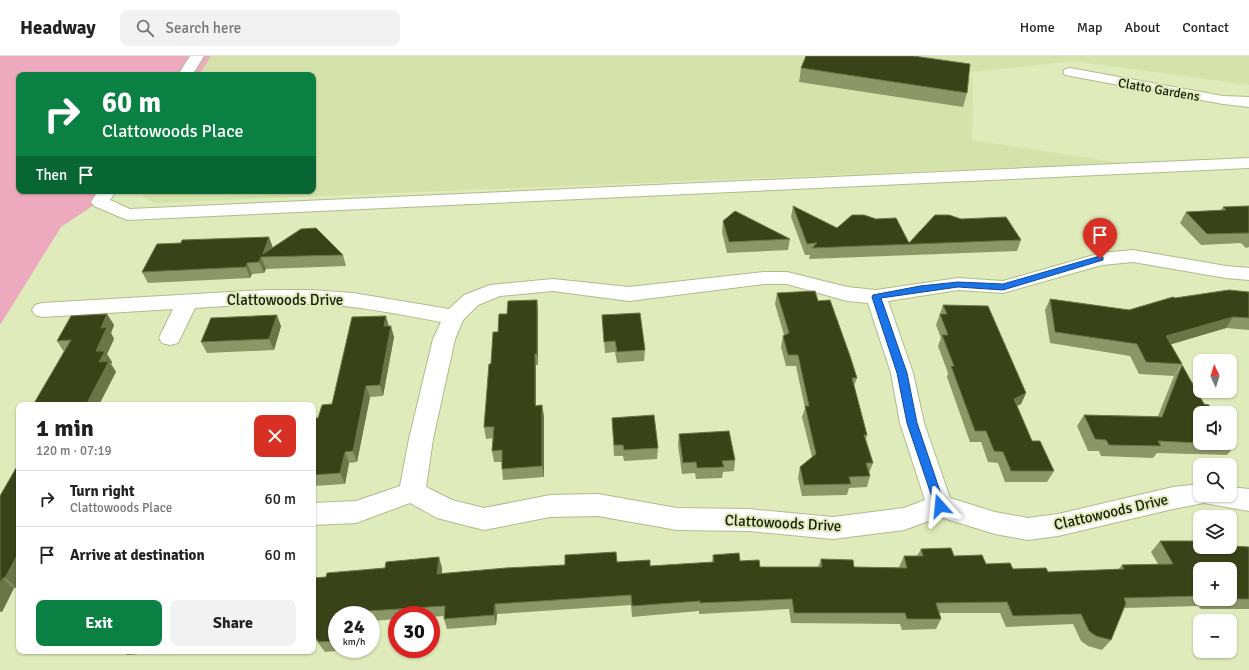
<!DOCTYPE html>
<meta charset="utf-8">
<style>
:root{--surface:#fff;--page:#f2f2f2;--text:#222;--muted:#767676;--line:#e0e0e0;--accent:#0b8043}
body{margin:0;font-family:Signika,sans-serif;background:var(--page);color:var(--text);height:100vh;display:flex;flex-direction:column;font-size:15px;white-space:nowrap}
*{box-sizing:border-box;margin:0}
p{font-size:13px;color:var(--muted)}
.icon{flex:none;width:22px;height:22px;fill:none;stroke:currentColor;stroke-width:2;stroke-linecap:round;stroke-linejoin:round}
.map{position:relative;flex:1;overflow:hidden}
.sheet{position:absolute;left:16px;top:346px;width:300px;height:252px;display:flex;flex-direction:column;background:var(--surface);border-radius:8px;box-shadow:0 1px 3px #0004}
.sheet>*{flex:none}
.hud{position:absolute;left:16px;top:16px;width:300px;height:122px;border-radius:8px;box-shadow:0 1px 3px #0004;background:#0b8043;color:#fff;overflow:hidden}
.needle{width:26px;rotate:356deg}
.buttons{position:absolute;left:1193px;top:298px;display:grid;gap:8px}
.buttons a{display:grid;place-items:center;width:44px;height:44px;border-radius:8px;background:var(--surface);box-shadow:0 1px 3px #0004;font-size:20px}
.speed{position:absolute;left:328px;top:550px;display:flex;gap:8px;font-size:20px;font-weight:700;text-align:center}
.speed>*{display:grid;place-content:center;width:52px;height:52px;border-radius:50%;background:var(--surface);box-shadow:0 1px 3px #0004;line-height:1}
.speed small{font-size:10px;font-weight:400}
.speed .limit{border:6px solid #d22;background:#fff;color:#111}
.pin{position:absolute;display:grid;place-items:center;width:34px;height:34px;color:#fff;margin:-41px -17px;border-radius:50% 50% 50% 0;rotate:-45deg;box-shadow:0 0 4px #0007}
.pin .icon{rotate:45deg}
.me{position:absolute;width:44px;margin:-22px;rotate:342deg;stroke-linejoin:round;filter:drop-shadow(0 0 3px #0008)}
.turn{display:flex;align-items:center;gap:14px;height:84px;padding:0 20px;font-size:18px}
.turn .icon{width:52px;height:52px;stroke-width:2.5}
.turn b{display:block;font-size:28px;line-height:34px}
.then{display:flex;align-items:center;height:38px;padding:0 20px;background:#0003;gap:8px;font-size:15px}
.round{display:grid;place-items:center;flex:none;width:42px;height:42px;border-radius:8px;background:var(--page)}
.headline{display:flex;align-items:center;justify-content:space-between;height:68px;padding:0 20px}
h1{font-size:24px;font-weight:800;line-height:30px}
.cta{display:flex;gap:8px;margin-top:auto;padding:8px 20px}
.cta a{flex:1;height:46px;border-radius:8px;background:var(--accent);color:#fff;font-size:16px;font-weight:800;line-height:46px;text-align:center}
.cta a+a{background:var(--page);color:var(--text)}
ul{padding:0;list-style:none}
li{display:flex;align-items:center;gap:12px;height:56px;padding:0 20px;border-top:1px solid var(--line)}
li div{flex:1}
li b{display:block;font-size:15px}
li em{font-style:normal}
header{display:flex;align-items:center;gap:24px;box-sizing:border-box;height:56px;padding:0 20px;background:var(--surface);border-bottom:1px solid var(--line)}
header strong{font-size:19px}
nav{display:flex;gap:22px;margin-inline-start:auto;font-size:14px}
.search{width:280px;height:36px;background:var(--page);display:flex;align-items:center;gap:10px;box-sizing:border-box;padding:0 14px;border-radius:8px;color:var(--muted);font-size:15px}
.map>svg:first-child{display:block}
.built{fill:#d5e3aa}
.green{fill:#edaabe}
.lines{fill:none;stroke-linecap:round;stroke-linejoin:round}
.minor-casing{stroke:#b0bb8c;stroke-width:2}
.minor{fill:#fff;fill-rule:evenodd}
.wall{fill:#8c9768;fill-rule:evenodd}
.shaded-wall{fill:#6c7548}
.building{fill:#3a4317;stroke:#6c7548}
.route{fill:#1a73e8;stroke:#114b97}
.labels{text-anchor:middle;stroke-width:4;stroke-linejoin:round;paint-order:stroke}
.far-street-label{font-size:13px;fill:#171b09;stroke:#dfebba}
.street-label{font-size:15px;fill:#171b09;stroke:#dfebba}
</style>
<header>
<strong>Headway</strong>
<div class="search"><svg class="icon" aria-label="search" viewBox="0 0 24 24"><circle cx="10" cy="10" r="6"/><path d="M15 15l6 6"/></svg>Search here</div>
<nav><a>Home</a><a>Map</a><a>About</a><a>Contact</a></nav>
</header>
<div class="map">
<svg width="1249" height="614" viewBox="0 0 1249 614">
<rect width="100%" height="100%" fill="#dfebba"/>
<g class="built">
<polygon points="211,0 856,0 864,5 973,21 972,84 1123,107 154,147 137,135 313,135 313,19 199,19"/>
<polygon points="867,0 1249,0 1249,29 1074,5 971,16"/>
</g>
<polygon class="green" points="0,0 211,0 199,19 19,19 19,135 115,135 61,171 0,269"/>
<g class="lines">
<defs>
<g id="minor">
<polygon points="190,0 204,0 192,19 178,19"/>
<polygon points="1070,12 1223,40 1249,41 1249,51 1223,48 1065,19 1063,16 1065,13"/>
<polygon points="1249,102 1249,112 127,164 94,150 91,146 98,135 116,135 110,144 130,153"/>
<path d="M1133,194l93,16 23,2v12l-23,-2 -93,-16 -31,3 -99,28 -45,-3 -70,11 25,72 11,50 26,75 45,14 33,6 30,-4 115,-27 27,-3v11h30v-8l19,2v22l-45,-8 -31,6 -115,27 -30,4 -33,-6 -55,-17 -36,13 -71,9 -84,-8 -72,-1 -79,-14 -48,1 -66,13 -47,-12 -27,-15 -54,20 -43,2v-22l43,-2 44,-15 9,-47 24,-100 8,-17c-43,-8 -86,-17 -130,-18 -39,-2 -78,2 -116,4l-17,35 -8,2 -8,-2 -3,-5 14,-29 -131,8 -7,-2 -3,-5 3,-5 7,-2 224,-13h45l42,3 96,16 15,-14 26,-10 63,-6 76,8 135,-15h23l60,15 29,3 82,-12 45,3 98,-28zM764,228h23l60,17 21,2 23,70 9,50 25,77 -21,8 -71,9 -84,-8 -72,-1 -79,-14 -48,1 -66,13 -32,-8 -26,-13 7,-48 22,-100 8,-19 15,-15 22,-9 53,-5 76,10z"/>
</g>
</defs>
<use href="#minor" class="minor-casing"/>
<use href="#minor" class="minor"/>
</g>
<g class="wall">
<polygon points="801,12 967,37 963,51 799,26"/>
<polygon points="793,150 837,172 909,187 961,163 1021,184 1017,195 809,203 810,199 805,199 791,161"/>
<polygon points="1249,150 1249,191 1246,192 1241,187 1201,189 1180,167 1186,156 1221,154 1223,151"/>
<polygon points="723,165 790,183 788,194 727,197 722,176"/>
<polygon points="273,191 343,199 346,210 266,213 264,217 252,218 250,222 148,227 142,216"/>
<polygon points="1249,236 1249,274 1226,272 1170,288 1182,308 1174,320 1139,318 1130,300 1050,287 1045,254 1050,243 1129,254 1175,242"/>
<polygon points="777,237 818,245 857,322 854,330 867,379 866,383 873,407 869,417 870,420 867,431 849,432 847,439 802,440 798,422 800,411 812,401 802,361 805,352 796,310 786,310 781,291 783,280 784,279 775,248"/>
<polygon points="943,249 1026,337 1021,348 1017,350 1032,385 1054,415 1047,426 1005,426 998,407 988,406 981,386 970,386 947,321 948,317 938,290 941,282 936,269"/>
<polygon points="538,255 538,309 536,309 536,350 542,349 544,361 544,421 503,424 502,413 502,406 494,406 492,395 493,382 486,383 484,371 491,308 498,276 507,258"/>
<polygon points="107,258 114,269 111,277 114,283 107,298 112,306 111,308 116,316 64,296 57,285"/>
<polygon points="602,259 645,294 644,305 617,307 615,296 605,297"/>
<polygon points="281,270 274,294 207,297 201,286"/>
<polygon points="389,270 394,281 383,340 370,341 357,406 349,407 345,428 313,430 313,362 318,362 332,348"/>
<polygon points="1182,309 1204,348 1214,357 1236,388 1227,399 1157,397 1153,402 1101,400 1099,395 1088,395 1077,370 1084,359 1158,360 1174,320"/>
<polygon points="612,362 658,392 657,403 624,405 623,400 614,400"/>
<polygon points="679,378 735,404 734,415 723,416 722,422 696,423 695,417 682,418 678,389"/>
<polygon points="19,407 19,527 16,532 14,532 2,556 0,556 0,440"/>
<path d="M1160,485l89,6v62h-48l-3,-3 -74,2 -13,32 -9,10 -14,-4 -7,-5 -8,-17 -67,3 -6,-14h-61l2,6 -5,10 -34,1 -2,-6 -109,-1 -2,-14 -90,5v-3l-67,6 -1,-12 -134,9 -1,11 -49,4 -3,-10v-3l-13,1v-2h-34v4l-25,2 -1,6v-12h-34v34h14l-1,1 -25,2 -12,-16v-58l129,-10v6l175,-12 33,4 62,-4 1,-7 27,6 20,6h58l3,-8 33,8 46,1 -1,-1 5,-11h13l4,-7 65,15 27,5 35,3 71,-3 3,-4 36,-1 -7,-12zM1200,513h30v30h-30z"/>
<polygon points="123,595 179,595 127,599"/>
</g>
<g class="shaded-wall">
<polygon points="269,181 273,192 263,198"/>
<polygon points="261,201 266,213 264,217 259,206"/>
<polygon points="247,207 252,218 250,222 246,211"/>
<polygon points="537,244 538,255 538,309 537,298"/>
<polygon points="107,258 114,269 111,277 114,283 107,298 112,306 111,308 116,316 99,349 86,349 99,306 96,295 101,272"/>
<polygon points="277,259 281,270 274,294 269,283"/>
<polygon points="386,260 389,271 384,270"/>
<polygon points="1233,261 1226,272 1159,292 1166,280"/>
<polygon points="391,270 394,281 383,340 380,329"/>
<polygon points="535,298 536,309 536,361 535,350"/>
<polygon points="366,330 370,341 357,406 353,395"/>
<polygon points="1026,337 1021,348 1009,354 1014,343"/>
<polygon points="542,349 544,361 544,421 542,410"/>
<polygon points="345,396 349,407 345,428 340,417"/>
<polygon points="19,496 19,527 16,532 5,522"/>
<polygon points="439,501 442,512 441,529 437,518"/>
<polygon points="3,522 14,532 2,556 0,554 0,528"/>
<polygon points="495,548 497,558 496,569 494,559"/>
<polygon points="371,562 372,565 371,571"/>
</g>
<g class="building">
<polygon points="806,0 913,0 970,8 967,37 801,12"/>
<polygon points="793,150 837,172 852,159 864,159 876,163 896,162 909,187 935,159 949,159 961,163 1006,161 1021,184 812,192 817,187 807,188"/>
<polygon points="1249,150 1249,177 1207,178 1186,156 1226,154 1223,151"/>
<polygon points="735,155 790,183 729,186 723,165"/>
<polygon points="316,172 343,199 261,201 259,206 247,207 246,211 142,216 157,188 181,187 182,184 269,181 263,198 301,173"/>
<polygon points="1229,234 1249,236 1249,262 1233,261 1166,280 1182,308 1146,306 1137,288 1055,276 1050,243 1129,254 1173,241 1175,242"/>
<polygon points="815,235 818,245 830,244 850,300 857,322 852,322 867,379 864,379 873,407 866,407 870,420 849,421 851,428 804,429 800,411 816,398 805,350 809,350 798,299 788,299 783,280 789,277 777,237"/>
<polygon points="537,244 537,298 535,298 535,350 542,349 542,410 502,413 502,394 492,395 494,371 484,371 489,308 491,308 493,276 498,276 499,258 507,258 508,245"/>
<polygon points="943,249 988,250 1026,337 1014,343 1032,385 1040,385 1054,415 1011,415 1003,396 994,395 986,375 975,375 951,310 954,310 942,279 948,279 940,258 947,258"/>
<polygon points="640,257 645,294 617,296 615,285 604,286 602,259"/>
<polygon points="107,258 101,272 107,271 96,295 105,295 99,306 109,305 86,349 33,349 71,284 57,285 71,260"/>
<polygon points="277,259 269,283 201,286 211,262"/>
<polygon points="386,260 384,270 391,270 380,329 366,330 353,395 345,396 340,417 313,419 313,362 318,362 322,349 332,348 352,261"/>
<polygon points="1182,309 1204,348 1209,349 1214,357 1200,357 1200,387 1158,385 1161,390 1109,389 1106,384 1095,383 1084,359 1162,361"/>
<polygon points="654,359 658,392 624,394 623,389 614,389 612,362"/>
<polygon points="729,375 735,404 722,405 724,411 697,412 696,406 683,407 679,378"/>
<polygon points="1230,378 1236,388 1203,387 1230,387"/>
<polygon points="19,407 19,496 5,522 3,522 0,528 0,440"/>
<polygon points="1160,485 1200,485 1200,491 1230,491 1230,486 1232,490 1249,491 1249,543 1230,543 1230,513 1200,513 1200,540 1124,542 1126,547 1111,584 1096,580 1089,575 1081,558 1013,560 1007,546 936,547 941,563 907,563 905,557 794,557 792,543 700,547 700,545 632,550 631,539 495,548 494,559 444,563 445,550 368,555 367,559 337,559 337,585 319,586 313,578 313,522 326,521 327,517 385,512 386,506 439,501 437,518 506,512 565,509 565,499 616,496 617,506 650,504 650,510 714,506 713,499 739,497 740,505 759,504 760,511 822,511 821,503 853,504 854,511 907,512 904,500 923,500 921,493 951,492 954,500 982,499 986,508 1010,507 1013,513 1046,512 1048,516 1124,513 1122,509 1173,508"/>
</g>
<polygon class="route" points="1100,200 1103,201 1103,204 1003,234 958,231 881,242 907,317 917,367 945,450 944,453 940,454 936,453 907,367 897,317 872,241 873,239 920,230 958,226 1003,228"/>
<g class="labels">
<g class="far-street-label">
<text transform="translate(1159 33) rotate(10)" y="5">Clatto Gardens</text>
</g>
<g class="street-label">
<text x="285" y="249">Clattowoods Drive</text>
<text transform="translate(1111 456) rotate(-13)" y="5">Clattowoods Drive</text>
<text transform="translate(783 467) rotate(3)" y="5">Clattowoods Drive</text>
</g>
</g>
</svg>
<div class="buttons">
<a><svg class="needle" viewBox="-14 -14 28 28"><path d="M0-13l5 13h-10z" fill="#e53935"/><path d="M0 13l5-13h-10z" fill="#767676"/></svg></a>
<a><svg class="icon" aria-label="sound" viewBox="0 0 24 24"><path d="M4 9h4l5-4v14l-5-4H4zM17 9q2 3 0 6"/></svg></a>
<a><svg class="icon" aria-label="search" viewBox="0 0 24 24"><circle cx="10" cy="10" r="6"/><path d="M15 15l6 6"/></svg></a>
<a><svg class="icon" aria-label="layers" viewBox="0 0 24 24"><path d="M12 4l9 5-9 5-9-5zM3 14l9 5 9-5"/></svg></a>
<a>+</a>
<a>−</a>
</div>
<div class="speed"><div>24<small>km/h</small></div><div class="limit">30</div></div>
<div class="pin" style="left:1100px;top:203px;background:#d93025"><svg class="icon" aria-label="arrive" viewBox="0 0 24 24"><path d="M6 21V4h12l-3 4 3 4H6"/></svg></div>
<svg class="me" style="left:940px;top:450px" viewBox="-20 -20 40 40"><path d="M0-17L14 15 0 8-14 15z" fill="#1a73e8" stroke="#fff" stroke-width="4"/></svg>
<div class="hud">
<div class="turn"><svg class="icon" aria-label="right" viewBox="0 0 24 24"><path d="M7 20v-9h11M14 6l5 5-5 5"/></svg><div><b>60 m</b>Clattowoods Place</div></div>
<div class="then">Then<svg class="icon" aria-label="arrive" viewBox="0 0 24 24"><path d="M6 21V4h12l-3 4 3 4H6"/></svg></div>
</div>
<section class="sheet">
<div class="headline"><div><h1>1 min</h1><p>120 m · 07:19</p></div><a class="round" style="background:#d93025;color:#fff"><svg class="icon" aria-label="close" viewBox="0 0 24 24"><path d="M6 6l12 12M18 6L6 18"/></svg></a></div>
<ul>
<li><svg class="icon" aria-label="right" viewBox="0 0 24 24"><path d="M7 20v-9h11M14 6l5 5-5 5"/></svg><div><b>Turn right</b><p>Clattowoods Place</p></div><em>60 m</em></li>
<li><svg class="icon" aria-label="arrive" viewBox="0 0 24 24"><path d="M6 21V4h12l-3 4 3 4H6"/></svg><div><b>Arrive at destination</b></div><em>60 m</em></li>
</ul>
<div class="cta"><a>Exit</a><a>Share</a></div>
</section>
</div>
